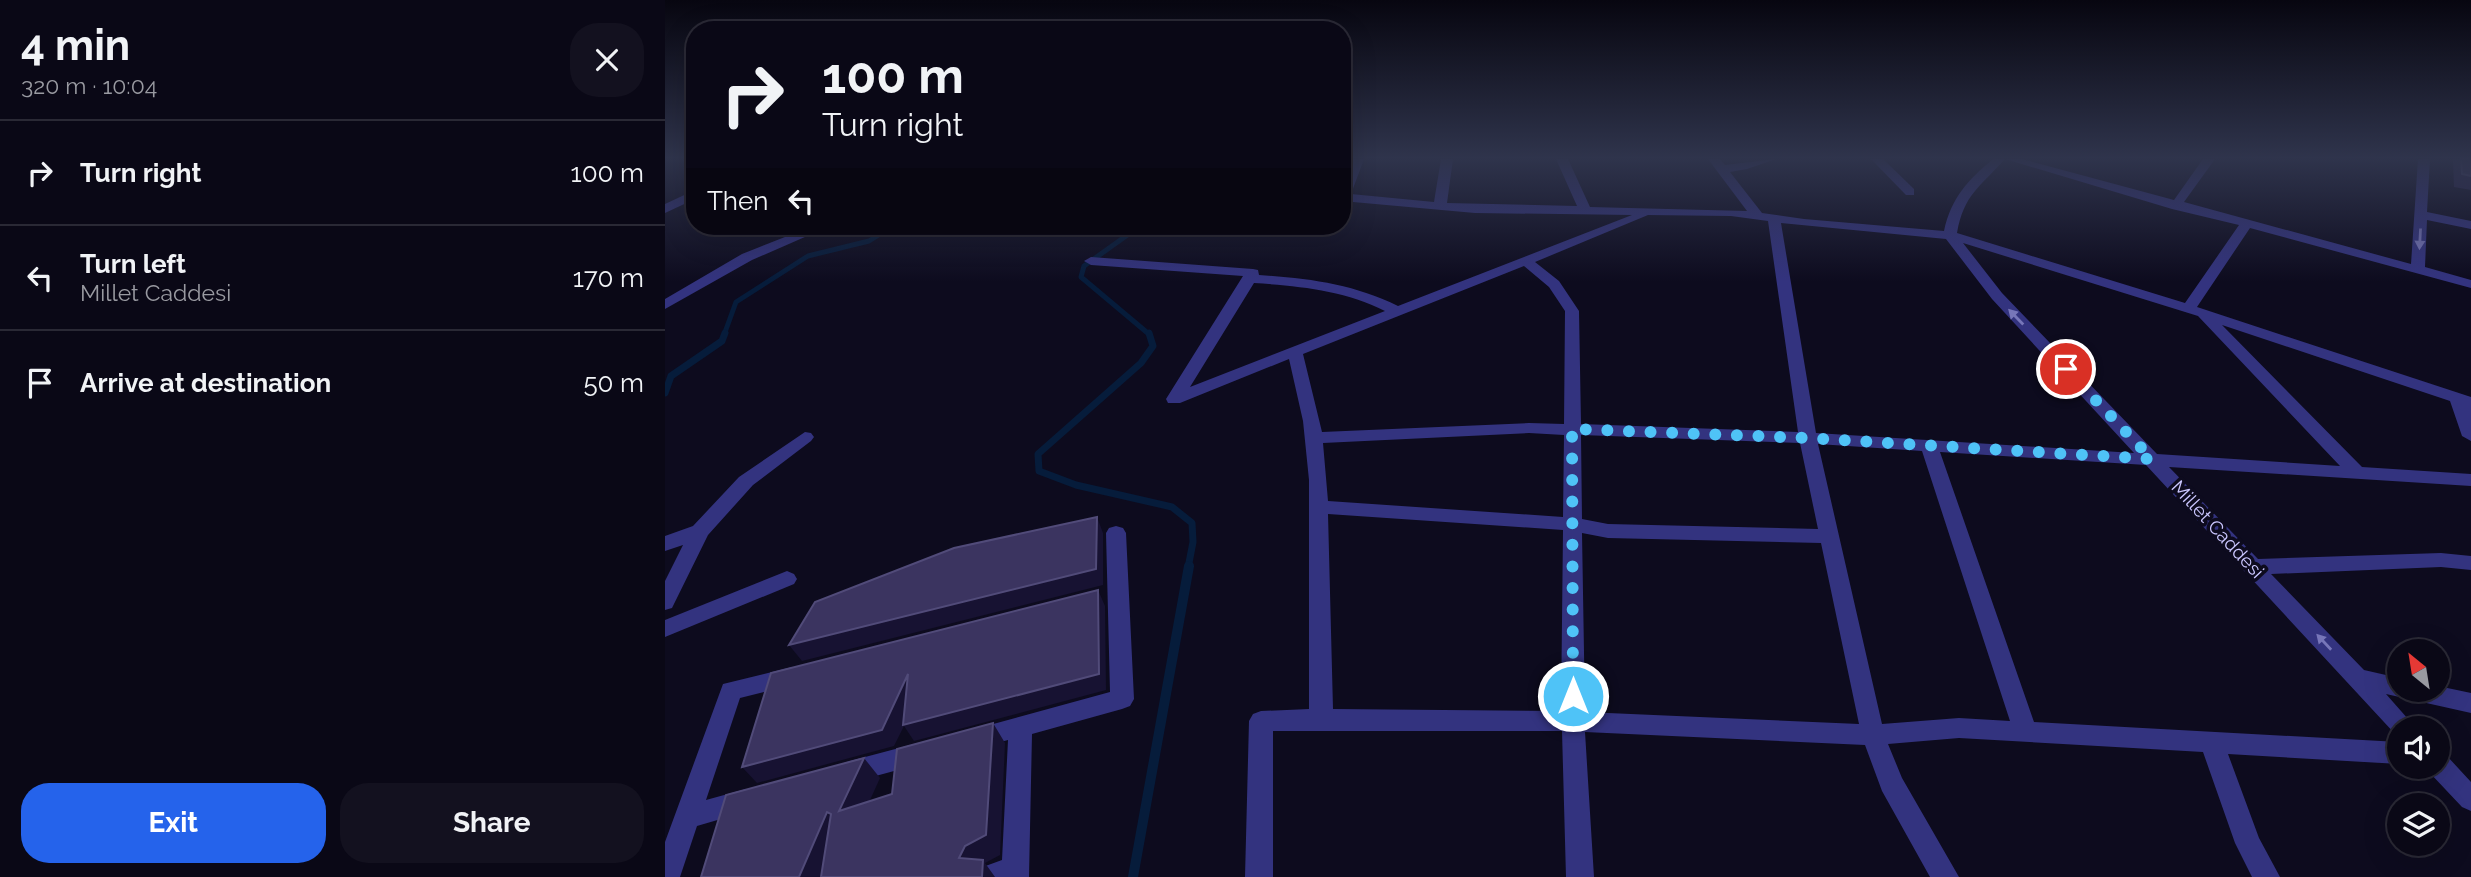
<!DOCTYPE html>
<meta charset="utf-8">
<style>
:root{--surface:#0a0816;--page:#13111f;--text:#f1f3f6;--muted:#999aa1;--line:#2a2935;--accent:#2563eb}
body{margin:0;font-family:Raleway,sans-serif;background:var(--page);color:var(--text);height:100vh;display:flex;flex-direction:column;font-size:26px;white-space:nowrap}
*{box-sizing:border-box;margin:0}
p{font-size:23px;color:var(--muted)}
.icon{flex:none;width:38px;height:38px;fill:none;stroke:currentColor;stroke-width:2;stroke-linecap:round;stroke-linejoin:round}
.map{position:relative;flex:1;overflow:hidden}
.details{display:flex;flex-direction:column;background:var(--surface);width:665px}
.details>*{flex:none}
.hud{position:absolute;left:21px;top:21px;width:665px;height:214px;border-radius:28px;box-shadow:0 7px 28px #0002,0 0 0 2px var(--line);background:#0a0816;color:var(--text);overflow:hidden}
.needle{width:46px;rotate:330deg}
.fabs{position:absolute;left:1722px;top:639px;display:grid;gap:14px}
.fabs a{display:grid;place-items:center;width:63px;height:63px;border-radius:50%;background:var(--surface);box-shadow:0 7px 28px #0002,0 0 0 2px var(--line);font-size:35px}
.pin{position:absolute;display:grid;place-items:center;width:60px;height:60px;color:#fff;margin:-30px;border:4px solid #fff;border-radius:50%;box-shadow:0 2px 7px #0007}
.me{position:absolute;width:77px;margin:-38px;rotate:0deg;stroke-linejoin:round;filter:drop-shadow(0 0 5px #0008)}
.turn{display:flex;align-items:center;gap:24px;height:147px;padding:0 21px;font-size:32px}
.turn .icon{width:91px;height:91px;stroke-width:2.5}
.turn b{display:block;font-size:49px;line-height:60px}
.then{display:flex;align-items:center;height:66px;padding:0 21px;background:#0003;gap:14px;font-size:26px}
.round{display:grid;place-items:center;flex:none;width:74px;height:74px;border-radius:28px;background:var(--page)}
.head{display:flex;align-items:center;justify-content:space-between;height:119px;padding:0 21px}
h1{font-size:42px;font-weight:700;line-height:52px}
.button{display:flex;gap:14px;margin-top:auto;padding:14px 21px}
.button a{flex:1;height:80px;border-radius:28px;background:var(--accent);color:#fff;font-size:28px;font-weight:700;line-height:80px;text-align:center}
.button a+a{background:var(--page);color:var(--text)}
ul{padding:0;list-style:none}
li{display:flex;align-items:center;gap:21px;height:105px;padding:0 21px;border-top:2px solid var(--line)}
li div{flex:1}
li b{display:block;font-size:26px}
li em{font-style:normal}
main{display:flex;flex:1;min-height:0}
.map>svg:first-child{display:block}
.lines{fill:none;stroke-linecap:round;stroke-linejoin:round}
.stream-far2{stroke:#061c3b;stroke-width:5}
.stream-far1{stroke:#061c3b;stroke-width:7}
.stream{stroke:#061c3b;stroke-width:10}
.minor{fill:#33337f;fill-rule:evenodd}
.wall{fill:#29224c}
.shaded-wall{fill:#171232}
.building{fill:#3b3460;stroke:#514b79;stroke-width:2}
.oneway{fill:#7776b9}
.route{stroke:#4fc3f7;stroke-width:12;stroke-dasharray:0 21.6}
.labels{text-anchor:middle;stroke-width:7;stroke-linejoin:round;paint-order:stroke}
.street-label{font-size:19px;fill:#cbc7ff;stroke:#0d0b1e}
</style>
<main>
<section class="details">
<div class="head"><div><h1>4 min</h1><p>320 m · 10:04</p></div><a class="round"><svg class="icon" aria-label="close" viewBox="0 0 24 24"><path d="M6 6l12 12M18 6L6 18"/></svg></a></div>
<ul>
<li><svg class="icon" aria-label="right" viewBox="0 0 24 24"><path d="M7 20v-9h11M14 6l5 5-5 5"/></svg><div><b>Turn right</b></div><em>100 m</em></li>
<li><svg class="icon" aria-label="left" viewBox="0 0 24 24"><path d="M17 20v-9H6M10 6l-5 5 5 5"/></svg><div><b>Turn left</b><p>Millet Caddesi</p></div><em>170 m</em></li>
<li><svg class="icon" aria-label="arrive" viewBox="0 0 24 24"><path d="M6 21V4h12l-3 4 3 4H6"/></svg><div><b>Arrive at destination</b></div><em>50 m</em></li>
</ul>
<div class="button"><a>Exit</a><a>Share</a></div>
</section>
<div class="map">
<svg width="1806" height="877" viewBox="0 0 1806 877">
<rect width="100%" height="100%" fill="#0d0b1e"/>
<g class="lines">
<g class="stream-far2">
<polyline points="475,226 419,266 416,277 485,335"/>
<polyline points="59,335 71,302 143,256 204,241 228,226"/>
</g>
<g class="stream-far1">
<polyline points="484,333 488,346 476,363 373,454 374,471 411,485 507,507 527,523 528,542 523,568"/>
<polyline points="0,393 6,376 57,341 60,333"/>
</g>
<polyline class="stream" points="468,877 524,566"/>
<g class="minor">
<path d="M687,159h12l-13,35 83,8 7,-43h12l-6,44 130,3 -21,-47h12l22,48 157,4 -39,-52h12l5,6 51,-6 -29,10 -17,3 32,41 42,6 140,12c7,-33 24,-51 49,-72h29l152,41 29,-41h12l-31,43 227,62 7,-105h12l-3,53 44,9v8l-44,-9 -2,47 46,13v8l-221,-60 -53,79 274,90v44l-9,-5 -12,-35 -228,-76 140,142 109,7v12l-302,-19 89,92 183,-6 30,3v14l-30,-3 -170,7 93,96 35,8v12h39v-4l33,7v20l-85,-19 30,34h-17v8l-3,-1 -250,-270 -206,-13 94,270 365,20v22l-171,-10 31,84 21,39h-28l-17,-34 -32,-91 -244,-14 -71,6 14,34 57,99h-29l-48,-86 -17,-46 -280,-13 9,145h-28l-4,-146h-289v146h-28l4,-156 4,-7 8,-3 48,-2v-229l-6,-59 -14,-62 -109,44h-12l-2,-4 77,-123 -152,-11 -7,-4 7,-4 162,12 5,1 1,5c48,3 95,9 139,31l234,-91 -157,-2 -133,-12v-16zM1340,159l167,50 67,16 -54,78 -228,-70c7,-39 23,-46 48,-74zM983,215l83,1 37,5 30,211 -217,-8 -2,-113 -20,-30 -24,-19zM1116,223l165,16 46,60 142,154 -318,-20zM1298,243l235,73 142,150 -183,-12 -155,-161zM859,266l25,21 16,24 -1,113 -35,-1 -207,9 -19,-78zM589,283c45,3 90,7 131,28l-195,76zM864,433l35,2 -1,82 -235,-16 -5,-58zM916,435l219,8 18,86 -210,-5 -26,-5zM1153,444l104,7 88,270 -51,-3 -77,6zM663,514l235,16 -2,181 -228,-2zM917,533l26,5 213,5 38,181 -274,-12z"/>
<polygon points="1206,159 1218,159 1249,189 1249,195 1241,195"/>
<polygon points="30,190 30,199 0,213 0,204"/>
<polygon points="148,226 165,226 87,260 0,309 0,299 77,254"/>
<polygon points="140,432 146,433 149,437 146,441 88,485 43,535 7,608 0,610 0,581 18,545 0,551 0,536 28,526 74,477"/>
<polygon points="451,526 458,528 461,533 469,699 465,706 457,709 367,734 364,877 311,877 315,868 337,860 343,740 310,749 302,746 298,739 302,732 310,729 445,692 441,533 444,528"/>
<polygon points="122,571 129,574 132,579 129,584 0,637 0,620"/>
<polygon points="127,667 135,669 138,676 135,683 75,698 41,800 81,789 90,793 94,801 90,809 32,826 15,877 0,877 0,842 58,684"/>
<polygon points="253,743 262,746 265,754 262,762 185,783 176,780 173,772 176,764 185,761"/>
<polygon points="1773,753 1782,756 1806,782 1806,811 1797,807 1764,772 1762,766 1773,766"/>
</g>
</g>
<polygon class="wall" points="1788,159 1806,159 1806,190 1789,187"/>
<g class="shaded-wall">
<polygon points="432,517 438,533 438,585 137,661 124,645"/>
<polygon points="433,590 440,606 441,690 249,741 239,726 229,746 92,783 77,767 243,674"/>
<polygon points="328,723 340,743 335,855 320,863 330,877 317,877 294,858"/>
<polygon points="199,758 215,778 191,831 174,811"/>
<polygon points="162,812 179,832 160,877 134,877"/>
</g>
<g class="building">
<polygon points="1796,159 1806,159 1806,176 1797,174"/>
<polygon points="432,517 431,569 124,645 150,602 289,548"/>
<polygon points="433,590 434,674 238,725 243,674 217,730 77,767 106,673"/>
<polygon points="328,723 321,835 300,846 294,858 318,860 317,877 156,877 166,814 162,812 134,877 36,877 61,795 199,758 174,811 227,794 232,749"/>
</g>
<defs><path id="oneway-solid" d="M-6-.8H1V-3.2L6.5 0L1 3.2V.8H-6Z" transform="scale(1.75)"/></defs>
<g class="oneway">
<use href="#oneway-solid" transform="translate(1755 239) rotate(93)"/>
<use href="#oneway-solid" transform="translate(1351 317) rotate(-134)"/>
<use href="#oneway-solid" transform="translate(1659 642) rotate(-133)"/>
</g>
<linearGradient id="sky" x2="0" y2="1"><stop stop-color="#070610"/><stop offset="0.56" stop-color="#2f344c"/><stop offset="1" stop-color="#2f344c" stop-opacity="0"/></linearGradient>
<rect width="1806" height="282" fill="url(#sky)"/>
<g class="lines">
<polyline class="route" points="908,696 907,429 1143,438 1487,459 1401,369"/>
</g>
<g class="labels">
<g class="street-label">
<text transform="translate(1553 529) rotate(47)" y="7">Millet Caddesi</text>
</g>
</g>
</svg>
<div class="fabs">
<a><svg class="needle" viewBox="-14 -14 28 28"><path d="M0-13l5 13h-10z" fill="#e53935"/><path d="M0 13l5-13h-10z" fill="#999aa1"/></svg></a>
<a><svg class="icon" aria-label="sound" viewBox="0 0 24 24"><path d="M4 9h4l5-4v14l-5-4H4zM17 9q2 3 0 6"/></svg></a>
<a><svg class="icon" aria-label="layers" viewBox="0 0 24 24"><path d="M12 4l9 5-9 5-9-5zM3 14l9 5 9-5"/></svg></a>
</div>
<div class="pin" style="left:1401px;top:369px;background:#d93025"><svg class="icon" aria-label="arrive" viewBox="0 0 24 24"><path d="M6 21V4h12l-3 4 3 4H6"/></svg></div>
<svg class="me" style="left:908px;top:696px" viewBox="-20 -20 40 40"><circle r="17" fill="#4fc3f7" stroke="#fff" stroke-width="3"/><path d="M0-11L8 9 0 5-8 9z" fill="#fff"/></svg>
<div class="hud">
<div class="turn"><svg class="icon" aria-label="right" viewBox="0 0 24 24"><path d="M7 20v-9h11M14 6l5 5-5 5"/></svg><div><b>100 m</b>Turn right</div></div>
<div class="then">Then<svg class="icon" aria-label="left" viewBox="0 0 24 24"><path d="M17 20v-9H6M10 6l-5 5 5 5"/></svg></div>
</div>
</div>
</main>
